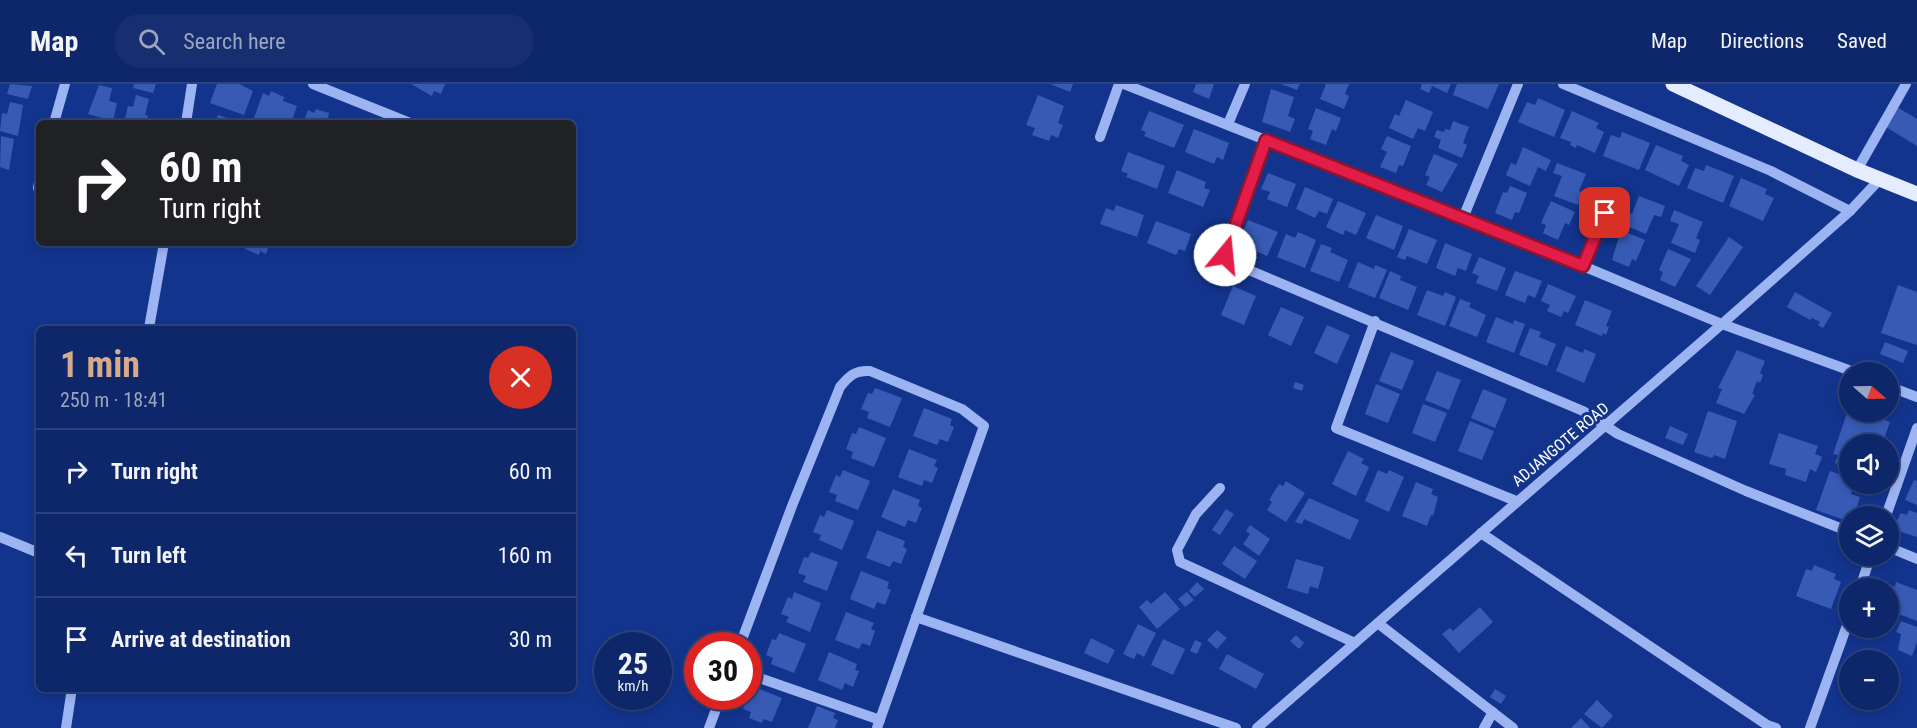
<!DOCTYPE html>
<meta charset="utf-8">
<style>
:root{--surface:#0e276a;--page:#172f70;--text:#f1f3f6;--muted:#9ba5c1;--line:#2e447e;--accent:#d6ab8b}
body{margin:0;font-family:"Roboto Condensed",sans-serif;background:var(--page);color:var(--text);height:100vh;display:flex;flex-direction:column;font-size:22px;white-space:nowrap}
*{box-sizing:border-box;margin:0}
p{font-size:20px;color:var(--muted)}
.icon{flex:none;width:33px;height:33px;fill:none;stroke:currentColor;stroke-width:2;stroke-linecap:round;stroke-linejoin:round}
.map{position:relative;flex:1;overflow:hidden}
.side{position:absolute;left:36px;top:242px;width:540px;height:366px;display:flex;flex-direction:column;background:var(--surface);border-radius:9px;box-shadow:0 3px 9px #0003,0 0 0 2px var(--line)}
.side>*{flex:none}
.guide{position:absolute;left:36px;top:36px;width:540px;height:126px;border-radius:9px;box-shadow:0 3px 9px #0003,0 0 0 2px var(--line);background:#202124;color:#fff;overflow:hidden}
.needle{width:39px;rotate:110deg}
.fabs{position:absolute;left:1839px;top:278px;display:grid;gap:12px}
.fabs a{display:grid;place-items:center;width:60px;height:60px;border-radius:50%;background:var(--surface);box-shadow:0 3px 9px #0003,0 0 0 2px var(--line);font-size:30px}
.speed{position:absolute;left:594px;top:548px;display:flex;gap:12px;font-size:30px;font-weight:700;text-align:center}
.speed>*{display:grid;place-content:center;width:78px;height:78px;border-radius:50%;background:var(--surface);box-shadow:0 3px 9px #0003,0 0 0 2px var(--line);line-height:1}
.speed small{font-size:15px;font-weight:400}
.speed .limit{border:9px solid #d22;background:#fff;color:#111}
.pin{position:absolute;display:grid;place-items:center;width:51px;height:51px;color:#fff;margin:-26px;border-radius:12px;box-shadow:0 3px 9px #0006}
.me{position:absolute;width:66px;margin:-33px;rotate:17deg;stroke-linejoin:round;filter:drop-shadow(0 0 4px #0008)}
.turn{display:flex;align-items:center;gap:21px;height:126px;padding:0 24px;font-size:27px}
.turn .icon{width:78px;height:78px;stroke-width:2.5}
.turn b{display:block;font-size:42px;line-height:51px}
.round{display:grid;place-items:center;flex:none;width:63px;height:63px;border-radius:32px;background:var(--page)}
.headline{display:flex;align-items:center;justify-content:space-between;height:102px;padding:0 24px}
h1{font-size:36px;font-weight:700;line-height:45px;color:var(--accent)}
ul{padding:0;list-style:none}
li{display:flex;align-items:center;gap:18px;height:84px;padding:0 24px;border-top:2px solid var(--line)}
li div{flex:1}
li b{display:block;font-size:22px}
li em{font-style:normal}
header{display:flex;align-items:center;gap:36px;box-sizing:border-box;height:84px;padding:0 30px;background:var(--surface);border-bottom:2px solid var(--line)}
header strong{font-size:28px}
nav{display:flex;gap:33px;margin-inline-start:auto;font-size:21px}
.search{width:420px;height:54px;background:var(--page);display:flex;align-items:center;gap:15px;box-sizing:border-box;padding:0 21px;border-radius:33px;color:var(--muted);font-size:22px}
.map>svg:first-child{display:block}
.building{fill:#375ab5}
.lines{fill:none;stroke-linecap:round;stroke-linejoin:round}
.minor{stroke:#9cb4f1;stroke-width:10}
.major{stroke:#e6ecff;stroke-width:15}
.route-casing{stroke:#92132f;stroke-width:15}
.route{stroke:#e11d48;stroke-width:10}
.labels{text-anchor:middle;stroke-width:6;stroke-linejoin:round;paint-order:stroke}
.street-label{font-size:16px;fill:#fff;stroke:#13348d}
</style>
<header>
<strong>Map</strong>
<div class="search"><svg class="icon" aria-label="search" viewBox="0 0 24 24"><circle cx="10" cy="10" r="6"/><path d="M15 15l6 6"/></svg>Search here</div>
<nav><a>Map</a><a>Directions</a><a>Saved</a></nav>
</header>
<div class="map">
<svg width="1917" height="644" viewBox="0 0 1917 644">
<rect width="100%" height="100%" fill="#13348d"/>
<g class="building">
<polygon points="10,0 32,2 28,15 7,10"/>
<polygon points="134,0 156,0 153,9 133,4"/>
<polygon points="217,0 239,0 253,7 244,31 210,19"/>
<polygon points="411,0 445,0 441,10 434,7 432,12"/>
<polygon points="1050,0 1073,0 1070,8"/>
<polygon points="1196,0 1214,0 1209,15 1193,8"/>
<polygon points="1281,0 1300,0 1297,6"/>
<polygon points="1326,0 1349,0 1345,10 1349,12 1344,25 1320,15"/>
<polygon points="1422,0 1451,0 1447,9 1432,2 1429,9 1420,5"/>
<polygon points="1457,0 1499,0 1488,25 1453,11"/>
<polygon points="99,1 112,4 109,17 117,19 113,37 88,30"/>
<polygon points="1271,5 1294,13 1288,32 1295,35 1290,48 1262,38"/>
<polygon points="271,7 284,13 283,17 297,22 291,39 267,39 254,34 263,9 269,12"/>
<polygon points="136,11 149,15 145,31 148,32 146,39 124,39 128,22 133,23"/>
<polygon points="1038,11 1064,22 1058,39 1063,41 1058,54 1051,51 1049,57 1032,51 1035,44 1026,41"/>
<polygon points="1538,14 1565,26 1554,53 1518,38 1527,18 1535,21"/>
<polygon points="1406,16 1433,28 1425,47 1418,44 1413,55 1389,44 1395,30 1399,32"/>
<polygon points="10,18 23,21 18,52 0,47 2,29 7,30"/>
<polygon points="1897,23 1917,35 1917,62 1886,43"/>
<polygon points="1316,24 1341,34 1336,47 1332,45 1326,61 1310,55 1313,47 1308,45"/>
<polygon points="316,25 329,29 328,34 341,39 303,39 308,26 314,29"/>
<polygon points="1149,27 1184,41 1174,64 1144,52 1146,48 1141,46"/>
<polygon points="1572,27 1599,39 1596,44 1604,48 1595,69 1577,61 1576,64 1570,61 1571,58 1560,54"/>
<polygon points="218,31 230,35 228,39 214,39"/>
<polygon points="1453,37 1469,43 1463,59 1467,61 1462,74 1438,64 1441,56 1434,53 1437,46 1444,48 1445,45 1450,46"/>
<polygon points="1194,45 1229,59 1223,76 1217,73 1214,80 1185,68"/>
<polygon points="1622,48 1650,59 1639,86 1603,72 1611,51 1620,54"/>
<polygon points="1,52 14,55 9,86 0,83"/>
<polygon points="1387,52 1411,62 1403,82 1399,81 1396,89 1380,83 1387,68 1381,65"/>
<polygon points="1656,61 1683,72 1681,77 1689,81 1679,102 1645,86"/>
<polygon points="1523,63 1551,76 1546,87 1538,83 1530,102 1506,91 1511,79 1516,81"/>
<polygon points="1128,68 1165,82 1157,105 1126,93 1128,90 1121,87"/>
<polygon points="1434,70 1458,80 1442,108 1426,101 1430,93 1425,91"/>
<polygon points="1557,79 1586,90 1579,107 1583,108 1578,121 1554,112 1562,92 1553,89"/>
<polygon points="1706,81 1734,92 1723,119 1687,104 1695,84 1704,87"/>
<polygon points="1177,86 1206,98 1204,104 1210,106 1203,123 1168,109"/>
<polygon points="1268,89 1296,100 1287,123 1267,115 1270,108 1261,105"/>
<polygon points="1741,94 1767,105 1765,110 1774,114 1763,137 1729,122"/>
<polygon points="1510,102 1527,109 1519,129 1515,128 1512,136 1495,129 1503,108 1507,109"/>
<polygon points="1305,103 1333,115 1327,130 1319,127 1315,134 1296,125"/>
<polygon points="1639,112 1665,122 1661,133 1654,131 1646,150 1622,140 1627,128 1632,130"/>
<polygon points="1338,117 1366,129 1356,151 1345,146 1343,151 1326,143"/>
<polygon points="1551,117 1575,128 1569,141 1565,139 1558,156 1543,149 1546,141 1541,139"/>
<polygon points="1116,121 1144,131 1137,153 1100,140 1106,124 1114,127"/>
<polygon points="1674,126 1703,138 1696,154 1700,156 1695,169 1671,159 1679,140 1670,137"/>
<polygon points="1376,131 1403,142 1394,166 1366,154"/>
<polygon points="1248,136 1278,148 1267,172 1238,159"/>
<polygon points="1156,137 1191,150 1185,167 1179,165 1176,171 1147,159"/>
<polygon points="1409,145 1437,156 1427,180 1407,172 1405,176 1397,173"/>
<polygon points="1621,146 1645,156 1636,177 1632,175 1629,183 1612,176"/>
<polygon points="1298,148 1316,156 1305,184 1277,173 1286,150 1295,154"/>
<polygon points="1729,153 1743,163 1710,211 1696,202"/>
<polygon points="247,159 270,159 266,170 260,167 259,171 245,165"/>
<polygon points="1445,159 1472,170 1466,187 1458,184 1455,192 1436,184"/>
<polygon points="1321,160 1332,164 1330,168 1348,176 1339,198 1310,187"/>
<polygon points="1668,165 1691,175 1675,203 1660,196 1663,188 1659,186"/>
<polygon points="1479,173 1506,184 1497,207 1476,199 1479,192 1472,189"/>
<polygon points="1358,178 1374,185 1375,181 1387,186 1375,214 1348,203"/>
<polygon points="1390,187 1401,192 1400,196 1417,203 1408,226 1379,214"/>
<polygon points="1515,187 1542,197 1535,214 1528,211 1525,219 1505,211"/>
<polygon points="1548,200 1576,212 1568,229 1564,227 1561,233 1547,227 1550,221 1541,217"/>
<polygon points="1898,201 1917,208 1917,261 1881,249"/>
<polygon points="1233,202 1256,212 1244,241 1221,231"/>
<polygon points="1427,206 1443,212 1445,208 1456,213 1445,242 1417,231"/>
<polygon points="1795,208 1832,229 1823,244 1818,241 1820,238 1812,234 1810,236 1787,223"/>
<polygon points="1460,215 1471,219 1469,223 1486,231 1477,253 1449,242"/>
<polygon points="1585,216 1612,227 1606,242 1609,243 1606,251 1603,249 1602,252 1575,241"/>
<polygon points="1281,223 1304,233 1291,262 1268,251"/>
<polygon points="1496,233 1513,240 1514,236 1525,240 1514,269 1486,258"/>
<polygon points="1327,241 1350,251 1337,280 1314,269"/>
<polygon points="1530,244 1541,248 1539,253 1556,260 1547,282 1519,271"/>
<polygon points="1885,258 1908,267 1903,279 1880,270"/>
<polygon points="1566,262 1583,269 1584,265 1596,270 1584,299 1556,287"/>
<polygon points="1737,266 1765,277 1760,289 1763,291 1760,299 1757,297 1752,310 1755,311 1744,330 1716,319 1722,305 1718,304"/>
<polygon points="1391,268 1414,277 1402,306 1379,297"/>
<polygon points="1437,287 1461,296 1449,326 1425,316"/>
<polygon points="1295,298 1304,301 1302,307 1293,304"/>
<polygon points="1376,300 1400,310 1388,339 1365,330"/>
<polygon points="875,304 902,314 890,343 867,334 869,328 861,325 868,309 872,310"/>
<polygon points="1483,305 1507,315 1495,344 1471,334"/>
<polygon points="1423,320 1447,329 1435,358 1412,349"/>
<polygon points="924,324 952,335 950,341 954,343 948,358 940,355 937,361 913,352"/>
<polygon points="1708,327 1737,337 1725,375 1714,371 1712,374 1694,368"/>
<polygon points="1847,329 1872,338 1874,332 1890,338 1882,360 1850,360 1848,384 1835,379 1838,371 1833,370"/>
<polygon points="1470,337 1494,347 1482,376 1458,367"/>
<polygon points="1670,342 1688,350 1683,361 1665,354"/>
<polygon points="859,343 886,354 874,383 851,374 853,368 846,365 852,349 856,350"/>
<polygon points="1779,349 1818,362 1815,370 1822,373 1816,388 1810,385 1806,398 1785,391 1786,385 1769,380"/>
<polygon points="909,365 937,376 934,382 938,384 932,399 924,396 922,402 898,393"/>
<polygon points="1348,367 1364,375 1361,379 1369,383 1356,412 1332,400"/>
<polygon points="843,386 870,397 858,426 835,417 837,411 829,408 836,391 840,393"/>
<polygon points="1378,386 1387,390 1389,386 1404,393 1389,428 1365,417"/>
<polygon points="1830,387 1850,394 1850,399 1854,399 1851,410 1860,413 1854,432 1850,432 1850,438 1816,426"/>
<polygon points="1914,396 1917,397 1917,421 1905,416"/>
<polygon points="1286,397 1305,409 1286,438 1267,426 1272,418 1269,416 1279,400 1283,402"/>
<polygon points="1416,398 1433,405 1431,410 1438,413 1433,432 1431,431 1427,442 1402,432"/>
<polygon points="893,405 920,416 918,422 922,424 916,439 908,436 905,443 881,433"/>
<polygon points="1309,414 1359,436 1350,456 1304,435 1302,440 1295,438"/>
<polygon points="1226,425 1234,430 1220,451 1212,446"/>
<polygon points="827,426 854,437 842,466 819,456 821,451 813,448 820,431 824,433"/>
<polygon points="1909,426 1917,429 1917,453 1892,445 1901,429 1907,431"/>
<polygon points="1250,441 1270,455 1259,472 1243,460 1250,450 1246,447"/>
<polygon points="877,446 905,457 903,463 907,465 901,480 893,477 890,483 866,474"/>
<polygon points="1234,462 1257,477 1245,495 1222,480"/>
<polygon points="811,468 838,478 827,507 803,498 806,492 798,489 804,473 808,474"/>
<polygon points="1296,475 1324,483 1318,505 1310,502 1308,510 1287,504"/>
<polygon points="1814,481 1836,490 1834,495 1841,498 1831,525 1796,512 1806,485 1812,487"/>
<polygon points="861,487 889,498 887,504 891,506 885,521 877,518 874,525 850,515"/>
<polygon points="1197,498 1204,505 1195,513 1189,507"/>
<polygon points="1896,498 1917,506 1917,537 1888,526 1888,507 1891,501 1895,503"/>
<polygon points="794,508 821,519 810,548 786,538 789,533 781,530 788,513 792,515"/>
<polygon points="1165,508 1180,525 1157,545 1139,523 1147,516 1151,520"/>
<polygon points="1187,508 1194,516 1185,523 1178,515"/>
<polygon points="1480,523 1493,538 1459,569 1442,550 1450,544 1453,547"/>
<polygon points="846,528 874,539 871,545 875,547 870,562 862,559 859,565 835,556"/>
<polygon points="1901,537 1917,543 1917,558 1912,572 1898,566 1901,550 1896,548"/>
<polygon points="1138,540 1156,549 1144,573 1137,569 1134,575 1123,570"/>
<polygon points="1217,546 1227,554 1217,565 1207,556"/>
<polygon points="779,549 806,560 794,589 771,580 773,574 766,571 772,555 776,556"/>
<polygon points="1296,551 1304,559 1299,565 1290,557"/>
<polygon points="1091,554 1115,566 1108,580 1084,569"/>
<polygon points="1163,555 1185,565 1173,591 1151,581"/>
<polygon points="1195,556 1202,559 1197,570 1190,567"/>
<polygon points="829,568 857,580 855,586 859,587 853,603 845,599 842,606 818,596"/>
<polygon points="1227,570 1264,590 1256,605 1219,585"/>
<polygon points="757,604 782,614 772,638 764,635 762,639 749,634 751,628 743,625 748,613 753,615"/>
<polygon points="1495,605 1506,612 1501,620 1490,613"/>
<polygon points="1597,616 1613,632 1602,644 1584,630"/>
<polygon points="817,622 835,629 833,634 838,636 835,644 808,644"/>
<polygon points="1581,634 1590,644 1571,644"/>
</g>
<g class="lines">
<g class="minor">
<polyline points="313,0 410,39"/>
<polyline points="1124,0 1583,182 1722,240 1854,288"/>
<polyline points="1563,0 1771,87 1850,127"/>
<polyline points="54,39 65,0"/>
<polyline points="186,39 192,0"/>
<polyline points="1228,40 1245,0"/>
<polyline points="1100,53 1119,0"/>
<polyline points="1266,56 1229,155 1225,171 1230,178 1583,327 1618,350 1746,407 1850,448"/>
<polyline points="1857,86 1906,0"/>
<polyline points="38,104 39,98"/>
<polyline points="1463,134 1518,0"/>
<polyline points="1583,182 1613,111"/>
<polyline points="1375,237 1336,344 1516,417"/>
<polyline points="149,244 164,159"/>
<polyline points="1888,302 1917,313"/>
<polyline points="1220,404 1196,430 1177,466 1180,478 1355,559"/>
<polyline points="1886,432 1917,344"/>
<polyline points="1481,449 1767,641 1776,644"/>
<polyline points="0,453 39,469"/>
<polyline points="1888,463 1917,475"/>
<polyline points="1860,504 1871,471"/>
<polyline points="916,533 1236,644"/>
<polyline points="1379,540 1513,644"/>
<path d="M740,561l52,-139 48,-119c9,-11 15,-17 30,-16l92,38 22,17 -107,302"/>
<polyline points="748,590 880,636"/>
<polyline points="66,644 72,604"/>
<polyline points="709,644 721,612"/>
<polyline points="1257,644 1722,240 1850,127 1880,95"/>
<polyline points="1484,644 1493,628"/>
<polyline points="1810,644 1850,533"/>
</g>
<polyline class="major" points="1673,0 1857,86 1917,110"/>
</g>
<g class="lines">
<defs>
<polyline id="route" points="1225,171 1266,56 1583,182 1605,129"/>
</defs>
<use href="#route" class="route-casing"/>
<use href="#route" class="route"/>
</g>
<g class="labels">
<g class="street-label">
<text transform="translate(1560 360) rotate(-40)" y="6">ADJANGOTE ROAD</text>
</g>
</g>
</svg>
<div class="fabs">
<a><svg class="needle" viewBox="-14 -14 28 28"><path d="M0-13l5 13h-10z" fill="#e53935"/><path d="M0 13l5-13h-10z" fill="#9ba5c1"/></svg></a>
<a><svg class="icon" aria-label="sound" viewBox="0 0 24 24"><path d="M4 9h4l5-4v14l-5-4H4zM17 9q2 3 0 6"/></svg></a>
<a><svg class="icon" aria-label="layers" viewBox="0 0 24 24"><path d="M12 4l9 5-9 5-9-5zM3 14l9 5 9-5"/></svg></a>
<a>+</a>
<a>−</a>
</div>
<div class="speed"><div>25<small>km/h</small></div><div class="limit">30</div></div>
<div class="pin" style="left:1605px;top:129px;background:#d93025"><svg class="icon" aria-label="arrive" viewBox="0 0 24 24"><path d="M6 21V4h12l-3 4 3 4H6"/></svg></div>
<svg class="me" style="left:1225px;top:171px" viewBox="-20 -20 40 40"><circle r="19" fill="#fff"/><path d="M0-13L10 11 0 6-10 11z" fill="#e11d48"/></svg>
<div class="guide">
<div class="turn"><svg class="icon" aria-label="right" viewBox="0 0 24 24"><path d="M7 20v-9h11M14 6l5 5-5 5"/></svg><div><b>60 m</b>Turn right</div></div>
</div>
<section class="side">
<div class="headline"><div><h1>1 min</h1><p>250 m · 18:41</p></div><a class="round" style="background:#d93025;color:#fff"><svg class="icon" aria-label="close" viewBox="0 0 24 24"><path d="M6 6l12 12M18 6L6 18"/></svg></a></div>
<ul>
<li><svg class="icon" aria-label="right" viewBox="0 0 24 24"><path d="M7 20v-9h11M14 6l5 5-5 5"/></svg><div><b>Turn right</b></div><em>60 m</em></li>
<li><svg class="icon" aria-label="left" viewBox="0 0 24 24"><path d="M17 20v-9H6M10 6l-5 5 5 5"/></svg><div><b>Turn left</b></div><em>160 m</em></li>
<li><svg class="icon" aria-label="arrive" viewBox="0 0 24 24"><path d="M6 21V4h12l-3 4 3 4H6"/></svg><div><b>Arrive at destination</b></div><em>30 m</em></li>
</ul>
</section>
</div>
